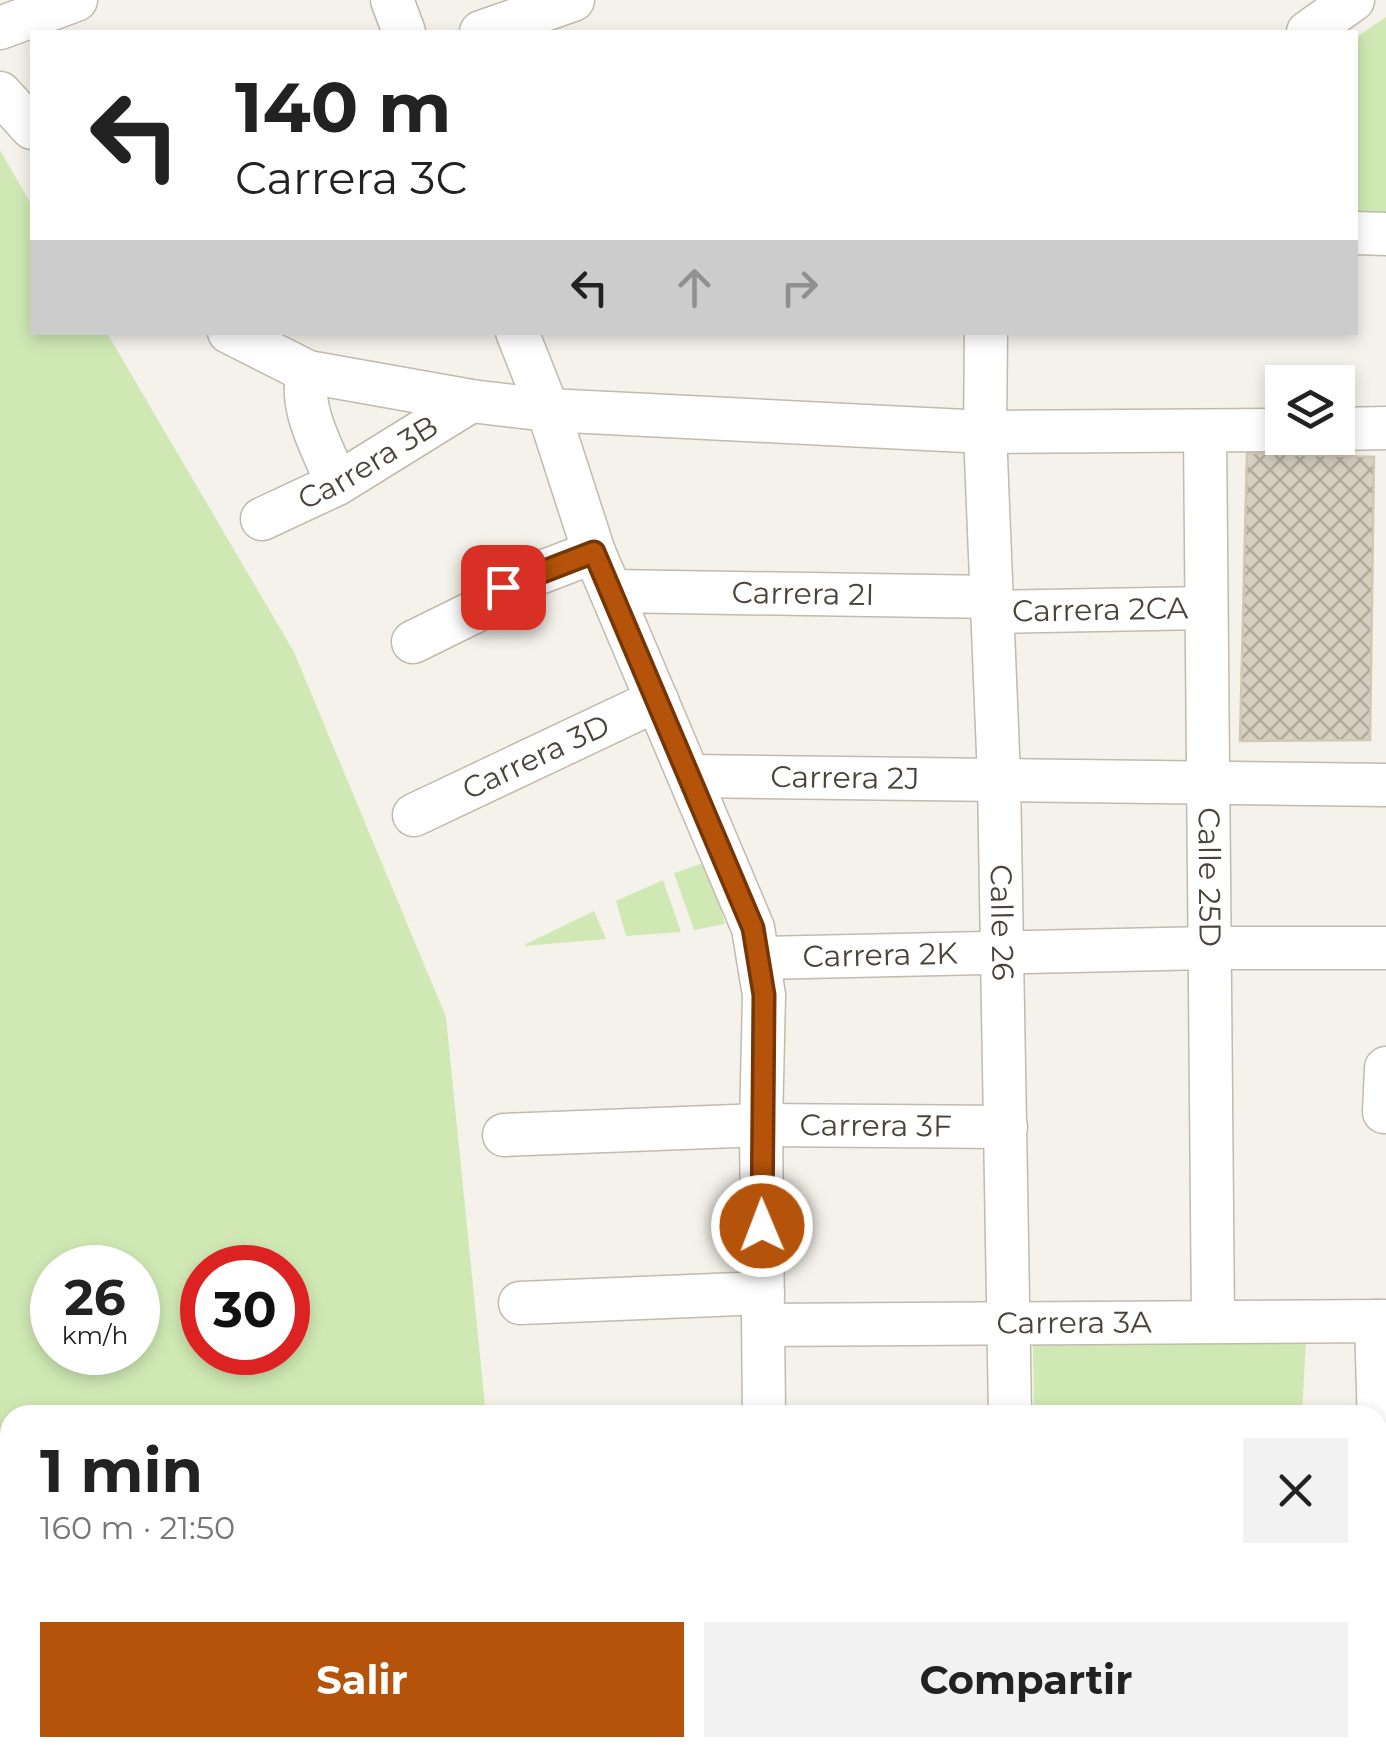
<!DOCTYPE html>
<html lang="es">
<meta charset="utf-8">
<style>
:root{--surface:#fff;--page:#f2f2f2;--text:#222;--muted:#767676;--accent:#b45309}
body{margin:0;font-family:Montserrat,sans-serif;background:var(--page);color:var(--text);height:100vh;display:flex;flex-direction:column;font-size:38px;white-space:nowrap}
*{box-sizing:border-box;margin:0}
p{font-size:32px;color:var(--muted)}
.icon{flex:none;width:55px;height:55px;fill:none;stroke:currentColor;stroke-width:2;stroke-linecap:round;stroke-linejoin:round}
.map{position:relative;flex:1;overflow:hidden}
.sheet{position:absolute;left:0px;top:1405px;width:1388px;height:352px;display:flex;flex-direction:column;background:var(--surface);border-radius:30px 30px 0 0;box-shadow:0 5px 15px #0003}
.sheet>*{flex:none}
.guide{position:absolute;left:30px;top:30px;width:1328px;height:305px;border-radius:0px;box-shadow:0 5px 15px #0003;background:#fff;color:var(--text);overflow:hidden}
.fabs{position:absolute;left:1265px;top:365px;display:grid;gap:20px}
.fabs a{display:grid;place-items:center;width:90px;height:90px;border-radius:0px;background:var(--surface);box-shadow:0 5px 15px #0003;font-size:50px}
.speed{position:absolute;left:30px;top:1245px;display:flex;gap:20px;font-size:50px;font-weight:700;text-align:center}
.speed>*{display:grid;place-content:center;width:130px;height:130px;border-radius:50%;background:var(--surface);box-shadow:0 5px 15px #0003;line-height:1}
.speed small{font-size:25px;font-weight:400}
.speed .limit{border:15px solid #d22;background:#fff;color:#111}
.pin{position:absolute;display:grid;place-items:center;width:85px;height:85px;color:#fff;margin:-42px;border-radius:20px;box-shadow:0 5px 15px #0006}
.me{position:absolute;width:110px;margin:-55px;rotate:359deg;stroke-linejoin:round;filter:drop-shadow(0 0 8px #0008)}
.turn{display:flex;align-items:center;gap:35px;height:210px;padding:0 40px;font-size:45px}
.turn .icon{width:130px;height:130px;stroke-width:2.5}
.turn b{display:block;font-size:70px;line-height:85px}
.lanes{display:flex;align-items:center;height:95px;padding:0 40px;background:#0003;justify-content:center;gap:50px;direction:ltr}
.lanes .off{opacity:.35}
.round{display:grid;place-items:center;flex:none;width:105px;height:105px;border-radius:0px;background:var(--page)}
.head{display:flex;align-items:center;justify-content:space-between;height:170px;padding:0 40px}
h1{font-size:60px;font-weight:700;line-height:75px}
.primary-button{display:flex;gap:20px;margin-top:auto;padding:20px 40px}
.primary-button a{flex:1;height:115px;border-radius:0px;background:var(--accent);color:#fff;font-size:40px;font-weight:700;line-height:115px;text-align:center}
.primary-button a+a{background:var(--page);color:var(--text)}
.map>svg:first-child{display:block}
.grass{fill:#d0e9b4;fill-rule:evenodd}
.forest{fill:url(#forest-crowns)}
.building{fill:url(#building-cross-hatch);stroke:#d2c7b3;stroke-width:2.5}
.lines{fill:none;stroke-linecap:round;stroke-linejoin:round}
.minor-casing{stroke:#c1baad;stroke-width:45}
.major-casing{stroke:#e4c36a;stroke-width:55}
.minor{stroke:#fff;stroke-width:42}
.major{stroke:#fee49b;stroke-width:52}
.route-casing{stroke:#753606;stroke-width:25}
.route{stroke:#b45309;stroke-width:18}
.labels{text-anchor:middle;stroke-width:9;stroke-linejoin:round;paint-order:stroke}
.street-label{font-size:30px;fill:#4a4338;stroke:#fff}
</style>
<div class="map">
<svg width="1386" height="1757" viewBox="0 0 1386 1757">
<defs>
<pattern id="forest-crowns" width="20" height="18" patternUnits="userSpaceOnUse" patternTransform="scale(2.5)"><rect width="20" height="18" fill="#d0e9b4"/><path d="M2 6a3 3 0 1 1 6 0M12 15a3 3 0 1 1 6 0" fill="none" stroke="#b4c99c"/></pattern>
<pattern id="building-cross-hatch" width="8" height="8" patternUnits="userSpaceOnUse" patternTransform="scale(2.5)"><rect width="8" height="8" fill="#d7cfc0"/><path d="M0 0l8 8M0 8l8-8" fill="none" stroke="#b0aa9d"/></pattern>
</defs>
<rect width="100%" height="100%" fill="#f5f2eb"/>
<g class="grass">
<polygon points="1386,17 1386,218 1355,217 1355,38"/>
<path d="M0,150l32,56v126l75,1 187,319 152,365 40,398h-476v227l-10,2zM52,1268h86v84h-86zM202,1268h86v84h-86z"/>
<polygon points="707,862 725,924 694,930 674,873"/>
<polygon points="663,880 681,932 626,936 616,901"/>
<polygon points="594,911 606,939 524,946 528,943"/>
<polygon points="1306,1340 1302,1415 1034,1415 1033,1342"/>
<polygon points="1035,1748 1285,1748 1284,1757 1035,1757"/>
</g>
<polygon class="forest" points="10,1704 10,1748 713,1748 745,1757 0,1757 0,1706"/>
<polygon class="building" points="1247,453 1374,457 1370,740 1240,741"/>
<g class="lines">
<defs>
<g id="minor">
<polyline points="392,0 404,32"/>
<polyline points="0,28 76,0"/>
<polyline points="481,32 573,0"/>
<polyline points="1308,32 1353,0"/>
<polyline points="0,93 32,128"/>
<polyline points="1355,233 1386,234"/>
<path id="s1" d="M229,332l79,40 163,29 77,9 437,22 14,346 11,637"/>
<polyline points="517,332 548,410 594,552 753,928 764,995 761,1125 764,1415"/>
<polyline points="986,332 985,432 1282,430"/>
<path d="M308,372c-10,37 16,78 29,112"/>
<polyline points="1338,429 1386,428"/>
<path id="s2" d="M1205,432l8,888"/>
<path id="s3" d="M262,519l75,-35 134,-83"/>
<path id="s4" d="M613,591l379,6"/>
<path id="s5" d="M992,612l214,-4"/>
<polyline points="413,642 476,611 503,587 594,552"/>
<path id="s6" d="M690,776l696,9"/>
<path id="s7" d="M414,815l243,-115"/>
<path id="s8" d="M758,958l450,-10h178"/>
<polyline points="1384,1112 1386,1068"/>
<path id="s9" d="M504,1135l257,-10 245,2"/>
<polyline points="520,1303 763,1293"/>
<polyline points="1376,1321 1386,1670"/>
<path id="s10" d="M764,1325l622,-4"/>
<polyline points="1015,1748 1015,1757"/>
</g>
<g id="major">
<polyline points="0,1697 10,1694"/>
<polyline points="713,1748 745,1757"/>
</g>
</defs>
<use href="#minor" class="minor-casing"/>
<use href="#major" class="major-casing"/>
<use href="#minor" class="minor"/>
<use href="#major" class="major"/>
</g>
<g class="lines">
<defs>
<polyline id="route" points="503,587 594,552 753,928 764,995 762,1226"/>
</defs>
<use href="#route" class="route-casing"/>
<use href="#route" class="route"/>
</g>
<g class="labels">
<g class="street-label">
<text dy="10" stroke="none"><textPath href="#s3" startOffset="120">Carrera 3B</textPath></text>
<text dy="10" stroke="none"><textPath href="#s4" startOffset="190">Carrera 2I</textPath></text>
<text dy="10" stroke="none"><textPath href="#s5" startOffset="108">Carrera 2CA</textPath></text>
<text dy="10" stroke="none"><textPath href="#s7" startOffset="135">Carrera 3D</textPath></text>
<text dy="10" stroke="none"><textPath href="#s6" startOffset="155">Carrera 2J</textPath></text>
<text dy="10" stroke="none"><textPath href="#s2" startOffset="445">Calle 25D</textPath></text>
<text dy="10" stroke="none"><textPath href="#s1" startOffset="1260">Calle 26</textPath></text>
<text dy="10" stroke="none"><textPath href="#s8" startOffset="122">Carrera 2K</textPath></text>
<text dy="10" stroke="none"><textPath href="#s9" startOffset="372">Carrera 3F</textPath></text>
<text dy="10" stroke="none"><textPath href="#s10" startOffset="310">Carrera 3A</textPath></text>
</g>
</g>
</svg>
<div class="fabs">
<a><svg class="icon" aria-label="layers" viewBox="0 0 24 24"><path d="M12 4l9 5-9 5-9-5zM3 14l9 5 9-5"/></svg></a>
</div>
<div class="speed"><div>26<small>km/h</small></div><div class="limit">30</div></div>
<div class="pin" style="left:503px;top:587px;background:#d93025"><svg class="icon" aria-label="arrive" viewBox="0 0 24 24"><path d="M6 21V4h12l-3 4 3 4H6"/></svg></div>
<svg class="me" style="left:762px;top:1226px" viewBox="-20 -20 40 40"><circle r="17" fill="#b45309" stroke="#fff" stroke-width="3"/><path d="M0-11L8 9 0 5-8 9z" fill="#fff"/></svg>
<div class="guide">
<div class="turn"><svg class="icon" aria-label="left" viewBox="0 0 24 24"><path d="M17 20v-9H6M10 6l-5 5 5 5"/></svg><div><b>140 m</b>Carrera 3C</div></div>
<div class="lanes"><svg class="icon" aria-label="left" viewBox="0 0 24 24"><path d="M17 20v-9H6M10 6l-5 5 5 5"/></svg><svg class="icon off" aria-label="ahead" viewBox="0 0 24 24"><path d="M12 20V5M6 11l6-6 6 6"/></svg><svg class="icon off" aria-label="right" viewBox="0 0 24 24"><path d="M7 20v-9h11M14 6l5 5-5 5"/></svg></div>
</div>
<section class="sheet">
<div class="head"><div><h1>1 min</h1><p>160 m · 21:50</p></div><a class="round"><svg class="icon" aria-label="close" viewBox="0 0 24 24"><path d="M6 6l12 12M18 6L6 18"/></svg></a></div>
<div class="primary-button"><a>Salir</a><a>Compartir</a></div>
</section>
</div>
